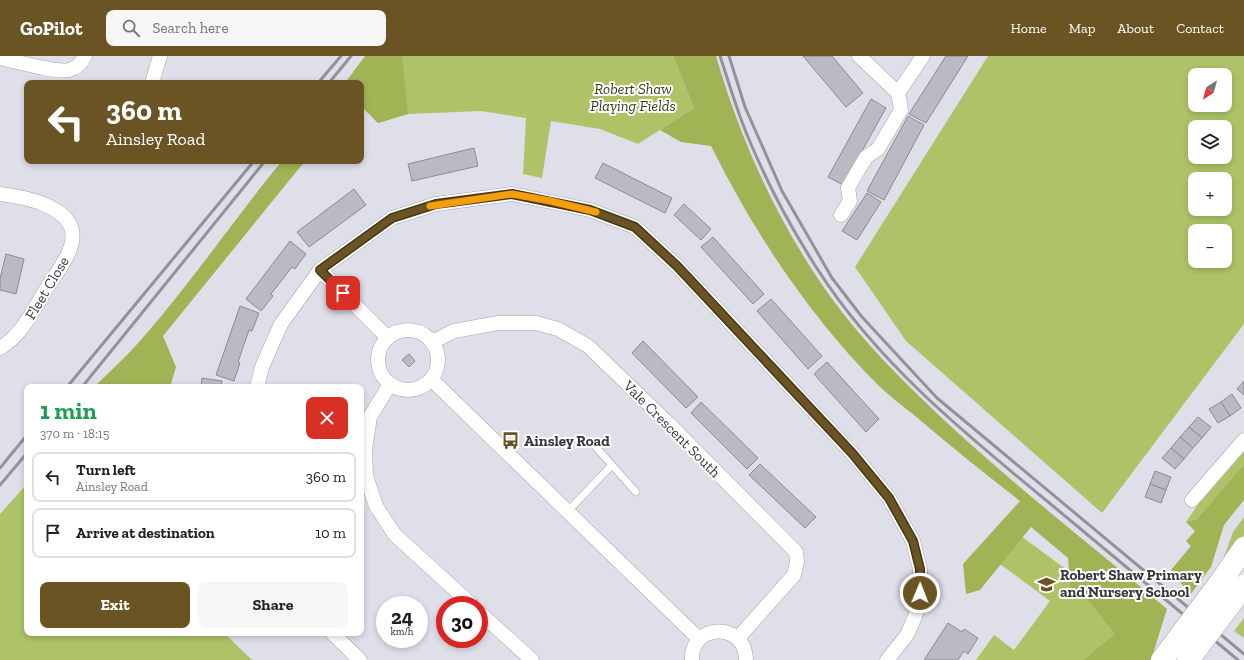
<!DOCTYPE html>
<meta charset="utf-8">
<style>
:root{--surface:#fff;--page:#f6f6f6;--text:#222;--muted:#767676;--line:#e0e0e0;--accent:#6b5424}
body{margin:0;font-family:"Zilla Slab",serif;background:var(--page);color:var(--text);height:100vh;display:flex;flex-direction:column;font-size:15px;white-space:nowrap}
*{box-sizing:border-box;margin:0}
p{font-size:13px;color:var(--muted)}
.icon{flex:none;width:22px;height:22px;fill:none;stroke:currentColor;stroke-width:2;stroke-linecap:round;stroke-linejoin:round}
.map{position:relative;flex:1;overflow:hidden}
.sheet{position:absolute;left:24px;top:328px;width:340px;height:252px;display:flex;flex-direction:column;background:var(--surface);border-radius:8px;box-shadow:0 2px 6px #0003}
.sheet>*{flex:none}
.top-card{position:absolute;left:24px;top:24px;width:340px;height:84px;border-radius:8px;box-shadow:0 2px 6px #0003;background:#6b5424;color:#fff;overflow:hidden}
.needle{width:26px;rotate:216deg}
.tools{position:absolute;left:1188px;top:12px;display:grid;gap:8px}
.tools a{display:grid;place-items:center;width:44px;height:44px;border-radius:8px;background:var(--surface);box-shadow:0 2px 6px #0003;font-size:20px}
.speed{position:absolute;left:376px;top:540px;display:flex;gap:8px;font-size:20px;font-weight:700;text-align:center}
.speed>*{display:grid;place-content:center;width:52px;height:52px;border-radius:50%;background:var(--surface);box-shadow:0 2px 6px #0003;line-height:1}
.speed small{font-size:10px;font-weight:400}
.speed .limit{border:6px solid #d22;background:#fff;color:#111}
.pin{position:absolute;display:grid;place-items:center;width:34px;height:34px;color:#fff;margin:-17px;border-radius:8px;box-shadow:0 2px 6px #0006}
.me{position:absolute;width:44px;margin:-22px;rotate:1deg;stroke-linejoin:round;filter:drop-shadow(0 0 3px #0008)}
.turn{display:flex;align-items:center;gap:14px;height:84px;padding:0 16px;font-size:18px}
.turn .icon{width:52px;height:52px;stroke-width:2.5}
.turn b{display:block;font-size:28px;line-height:34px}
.round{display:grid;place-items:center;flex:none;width:42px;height:42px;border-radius:8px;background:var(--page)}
.headline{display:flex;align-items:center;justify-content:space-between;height:68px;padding:0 16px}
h1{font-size:24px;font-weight:800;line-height:30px;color:#1e9e55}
.button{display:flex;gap:8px;margin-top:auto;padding:8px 16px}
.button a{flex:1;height:46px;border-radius:8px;background:var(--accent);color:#fff;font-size:16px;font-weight:800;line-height:46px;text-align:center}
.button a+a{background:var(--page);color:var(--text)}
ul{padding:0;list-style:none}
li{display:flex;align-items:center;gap:12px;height:50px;margin:0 8px 6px;padding:0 8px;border:2px solid var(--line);border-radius:8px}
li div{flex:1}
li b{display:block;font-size:15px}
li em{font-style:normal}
header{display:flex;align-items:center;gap:24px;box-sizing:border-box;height:56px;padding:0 20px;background:var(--accent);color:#fff}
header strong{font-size:19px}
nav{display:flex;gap:22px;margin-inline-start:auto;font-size:14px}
.search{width:280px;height:36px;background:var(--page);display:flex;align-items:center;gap:10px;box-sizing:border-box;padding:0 14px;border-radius:8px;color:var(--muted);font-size:15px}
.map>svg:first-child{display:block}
.green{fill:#aec367;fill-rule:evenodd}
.forest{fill:#a0b456}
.building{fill:#b9bac3;stroke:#8a8b94}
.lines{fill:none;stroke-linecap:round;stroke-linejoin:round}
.lane-casing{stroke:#a4a5ae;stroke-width:8}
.street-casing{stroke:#a4a5ae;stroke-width:15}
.lane{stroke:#fff;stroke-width:7}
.street{stroke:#fff;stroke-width:14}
.rail{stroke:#92929a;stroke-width:3}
.highway-bridge-casing{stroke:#a4a5ae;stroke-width:23;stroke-linecap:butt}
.highway-bridge{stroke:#fff;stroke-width:22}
.route-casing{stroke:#463717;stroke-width:10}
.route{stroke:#6b5424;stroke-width:7}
.slow{stroke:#f59e0b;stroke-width:7}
.labels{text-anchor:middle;stroke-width:4;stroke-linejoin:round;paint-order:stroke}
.park-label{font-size:15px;font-style:italic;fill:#353d15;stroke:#fff}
.street-label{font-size:15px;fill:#37373b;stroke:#fff}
.poi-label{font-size:15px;font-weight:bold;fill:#37373b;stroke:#fff;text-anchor:start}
</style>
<header>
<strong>GoPilot</strong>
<div class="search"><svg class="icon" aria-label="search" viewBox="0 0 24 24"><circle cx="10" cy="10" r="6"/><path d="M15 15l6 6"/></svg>Search here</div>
<nav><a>Home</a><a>Map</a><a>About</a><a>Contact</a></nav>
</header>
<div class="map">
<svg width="1244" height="604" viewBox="0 0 1244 604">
<rect width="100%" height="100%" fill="#dedfe9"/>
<g class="green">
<polygon points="391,0 673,0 694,52 638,88 600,73 551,65 542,122 523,118 526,62 481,55 408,58 378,67 361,50 361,37"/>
<path d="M988,0h256v268l-142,189 -196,-172 -51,-74zM1195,19h30v30h-30zM1195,71h30v30h-30zM1195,123h30v30h-30zM1195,175h30v30h-30z"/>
<polygon points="1244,396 1244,408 1197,463 1186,466 1197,450"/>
<polygon points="27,428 27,577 224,577 252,604 0,604 0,458"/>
<polygon points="1244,461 1244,479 1219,515 1233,476"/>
<polygon points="1021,480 1071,517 1140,576 1118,604 976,604 994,579 1014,594 1050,545 1000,508"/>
<polygon points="1244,562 1244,582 1234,575"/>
</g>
<g class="forest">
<polygon points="365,0 402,0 408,58 378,67 361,50 361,27 345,27"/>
<path d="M673,0h43c25,86 62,167 114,240 33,46 73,85 114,124 71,66 148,126 223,189l-16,51h-67l31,-26 -30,-38 -15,-9 -2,-29 -37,-31 -51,63 -14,4 -3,-30 57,-63c-36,-28 -71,-56 -106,-86 -12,-9 -24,-19 -35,-29 -70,-70 -124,-152 -168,-240l-30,-4 -21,-12 34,-22z"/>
<path d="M282,105h23l-142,175 13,31 -6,20h-76c15,-15 31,-29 45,-45 51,-57 94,-122 143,-181z"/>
<polygon points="1244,408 1244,444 1224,469 1211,511 1190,539 1171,514 1191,490 1186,485 1195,475 1186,466 1197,463"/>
</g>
<g class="building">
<polygon points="803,0 832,0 863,37 846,51"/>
<polygon points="946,0 968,0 926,67 909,58"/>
<polygon points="871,43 886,52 843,129 828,121"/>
<polygon points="908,60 924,69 884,144 867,135"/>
<polygon points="474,92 478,110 412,125 408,108"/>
<polygon points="603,107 672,142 665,157 595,122"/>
<polygon points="354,133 366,149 309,191 297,176"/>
<polygon points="867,137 881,146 857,184 842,175"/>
<polygon points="684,148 711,173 701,184 674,159"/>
<polygon points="713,181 764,238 753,248 701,191"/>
<polygon points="290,185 306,198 295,213 292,211 271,238 273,240 261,255 246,243"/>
<polygon points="6,198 24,203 16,238 0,234 0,223"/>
<polygon points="771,243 822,300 808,313 757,255"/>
<polygon points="240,250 259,257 252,275 249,274 238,306 240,307 234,325 216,319"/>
<polygon points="643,285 698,341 686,352 632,297"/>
<polygon points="409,298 415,305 409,311 402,304"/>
<polygon points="827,306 879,363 866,376 814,318"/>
<polygon points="202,322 222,325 221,331 201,331"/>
<polygon points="1244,325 1244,339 1237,333"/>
<polygon points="1232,338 1241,352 1230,360 1221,346"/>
<polygon points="701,346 758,402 747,413 691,357"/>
<polygon points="1221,346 1230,360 1218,367 1209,353"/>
<polygon points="1198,361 1211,371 1202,382 1189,371"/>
<polygon points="1189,371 1202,382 1193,392 1180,381"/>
<polygon points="1180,381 1193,392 1184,403 1171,392"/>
<polygon points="1171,392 1184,403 1175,413 1162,402"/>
<polygon points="760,408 816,461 805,472 749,419"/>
<polygon points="1155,415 1171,421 1166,434 1150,428"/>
<polygon points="1150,428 1166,434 1161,447 1145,441"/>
<polygon points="948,567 962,576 964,573 978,582 968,598 964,595 958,604 924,604"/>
</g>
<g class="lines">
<defs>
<g id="lane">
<polyline points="594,389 636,436"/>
<polyline points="568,455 612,409"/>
</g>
<g id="street">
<polyline points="859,0 898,37"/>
<path d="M0,2c16,3 54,15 69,12 7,-2 13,-8 16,-14"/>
<polyline points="152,27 160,0"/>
<path d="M0,138c26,3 83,14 71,52 -5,17 -17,30 -26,45 -13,21 -23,44 -45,57"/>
<polyline points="841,159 850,145 848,132 866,101 878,93 901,54 898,37 923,0"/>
<polyline points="320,214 388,282"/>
<circle cx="408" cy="304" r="30"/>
<polyline points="432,286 454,275 498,267 536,267 558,273 588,290 669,368 796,496 797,506 794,519 738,582"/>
<polyline points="431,323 699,583"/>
<polyline points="390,328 370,361 365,393 366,420 376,450 395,479 472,549"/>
<polyline points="257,331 262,311 281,268 320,214 392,162 436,148 512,138 590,154 635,171 677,210 852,397 889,442 913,485 920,513 920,537 916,558 907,579 887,604"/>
<polyline points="1192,444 1244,384"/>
<polyline points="479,556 532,604"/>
<polyline points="332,577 360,604"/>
<path d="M692,604c-2,-37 54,-39 54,0"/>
</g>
</defs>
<use href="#lane" class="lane-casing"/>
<use href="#street" class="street-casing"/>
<use href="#lane" class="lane"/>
<use href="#street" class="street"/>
<g class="rail">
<path d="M720,0c9,27 17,55 28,81 19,46 43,91 70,133 59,92 146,163 229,231 64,53 127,106 191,159"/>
<polyline points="729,0 745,51 782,135 832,222 862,261 937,342 1244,598"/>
<polyline points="318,27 341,0"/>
<polyline points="329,27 351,0"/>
<polyline points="67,331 254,105"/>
<polyline points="82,331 265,105"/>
<polyline points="0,412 27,379"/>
<polyline points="0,429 27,397"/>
</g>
<defs>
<g id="highway-bridge">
<polyline points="1162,604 1222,524 1244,492"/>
<polyline points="1188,604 1244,530"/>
</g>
</defs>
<use href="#highway-bridge" class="highway-bridge-casing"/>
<use href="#highway-bridge" class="highway-bridge"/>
</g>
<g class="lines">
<defs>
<polyline id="route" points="343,237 320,214 392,162 436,148 512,138 590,154 635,171 677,210 852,397 889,442 913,485 920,513 920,537"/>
</defs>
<use href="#route" class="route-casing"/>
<use href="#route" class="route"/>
<polyline class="slow" points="430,150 512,138 551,145 596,156"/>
</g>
<defs>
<symbol id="bus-bare" viewBox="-9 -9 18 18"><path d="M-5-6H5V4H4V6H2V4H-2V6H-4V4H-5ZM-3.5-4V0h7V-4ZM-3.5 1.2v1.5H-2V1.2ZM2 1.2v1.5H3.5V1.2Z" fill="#6b5424" stroke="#fff" stroke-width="2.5" paint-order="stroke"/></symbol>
<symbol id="school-bare" viewBox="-9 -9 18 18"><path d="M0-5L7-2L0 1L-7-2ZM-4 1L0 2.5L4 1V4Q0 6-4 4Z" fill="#6b5424" stroke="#fff" stroke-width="2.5" paint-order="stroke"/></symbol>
</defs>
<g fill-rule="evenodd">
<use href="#bus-bare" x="498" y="372" width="25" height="25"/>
<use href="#school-bare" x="1034" y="516" width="25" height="25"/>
</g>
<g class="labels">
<g class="park-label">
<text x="633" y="38">Robert Shaw<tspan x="633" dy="17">Playing Fields</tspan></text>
</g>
<g class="street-label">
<text transform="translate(47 232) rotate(-59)" y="5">Fleet Close</text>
<text transform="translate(672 373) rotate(45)" y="5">Vale Crescent South</text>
</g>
<g class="poi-label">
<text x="524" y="390">Ainsley Road</text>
<text x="1060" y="524">Robert Shaw Primary<tspan x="1060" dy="17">and Nursery School</tspan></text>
</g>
</g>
</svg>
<div class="tools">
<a><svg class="needle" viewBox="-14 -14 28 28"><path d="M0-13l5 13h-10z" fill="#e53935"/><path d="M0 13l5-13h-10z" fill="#767676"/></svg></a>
<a><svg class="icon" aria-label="layers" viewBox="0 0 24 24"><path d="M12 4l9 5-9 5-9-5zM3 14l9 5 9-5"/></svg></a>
<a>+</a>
<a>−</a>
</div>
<div class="speed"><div>24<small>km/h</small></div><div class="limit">30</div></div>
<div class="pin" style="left:343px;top:237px;background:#d93025"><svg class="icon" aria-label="arrive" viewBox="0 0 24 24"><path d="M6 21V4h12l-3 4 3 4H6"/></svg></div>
<svg class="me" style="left:920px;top:537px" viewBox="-20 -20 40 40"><circle r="17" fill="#6b5424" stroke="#fff" stroke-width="3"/><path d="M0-11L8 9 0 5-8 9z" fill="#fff"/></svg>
<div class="top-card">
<div class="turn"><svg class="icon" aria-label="left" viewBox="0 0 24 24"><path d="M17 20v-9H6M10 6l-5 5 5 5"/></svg><div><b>360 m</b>Ainsley Road</div></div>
</div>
<section class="sheet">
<div class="headline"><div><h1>1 min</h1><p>370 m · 18:15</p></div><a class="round" style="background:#d93025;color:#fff"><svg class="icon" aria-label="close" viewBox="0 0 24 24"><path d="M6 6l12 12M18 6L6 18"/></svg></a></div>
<ul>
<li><svg class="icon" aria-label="left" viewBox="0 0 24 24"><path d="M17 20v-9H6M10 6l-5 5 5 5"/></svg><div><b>Turn left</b><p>Ainsley Road</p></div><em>360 m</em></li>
<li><svg class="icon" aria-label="arrive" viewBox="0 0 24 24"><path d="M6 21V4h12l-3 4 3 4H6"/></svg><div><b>Arrive at destination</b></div><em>10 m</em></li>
</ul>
<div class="button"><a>Exit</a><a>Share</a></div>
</section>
</div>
